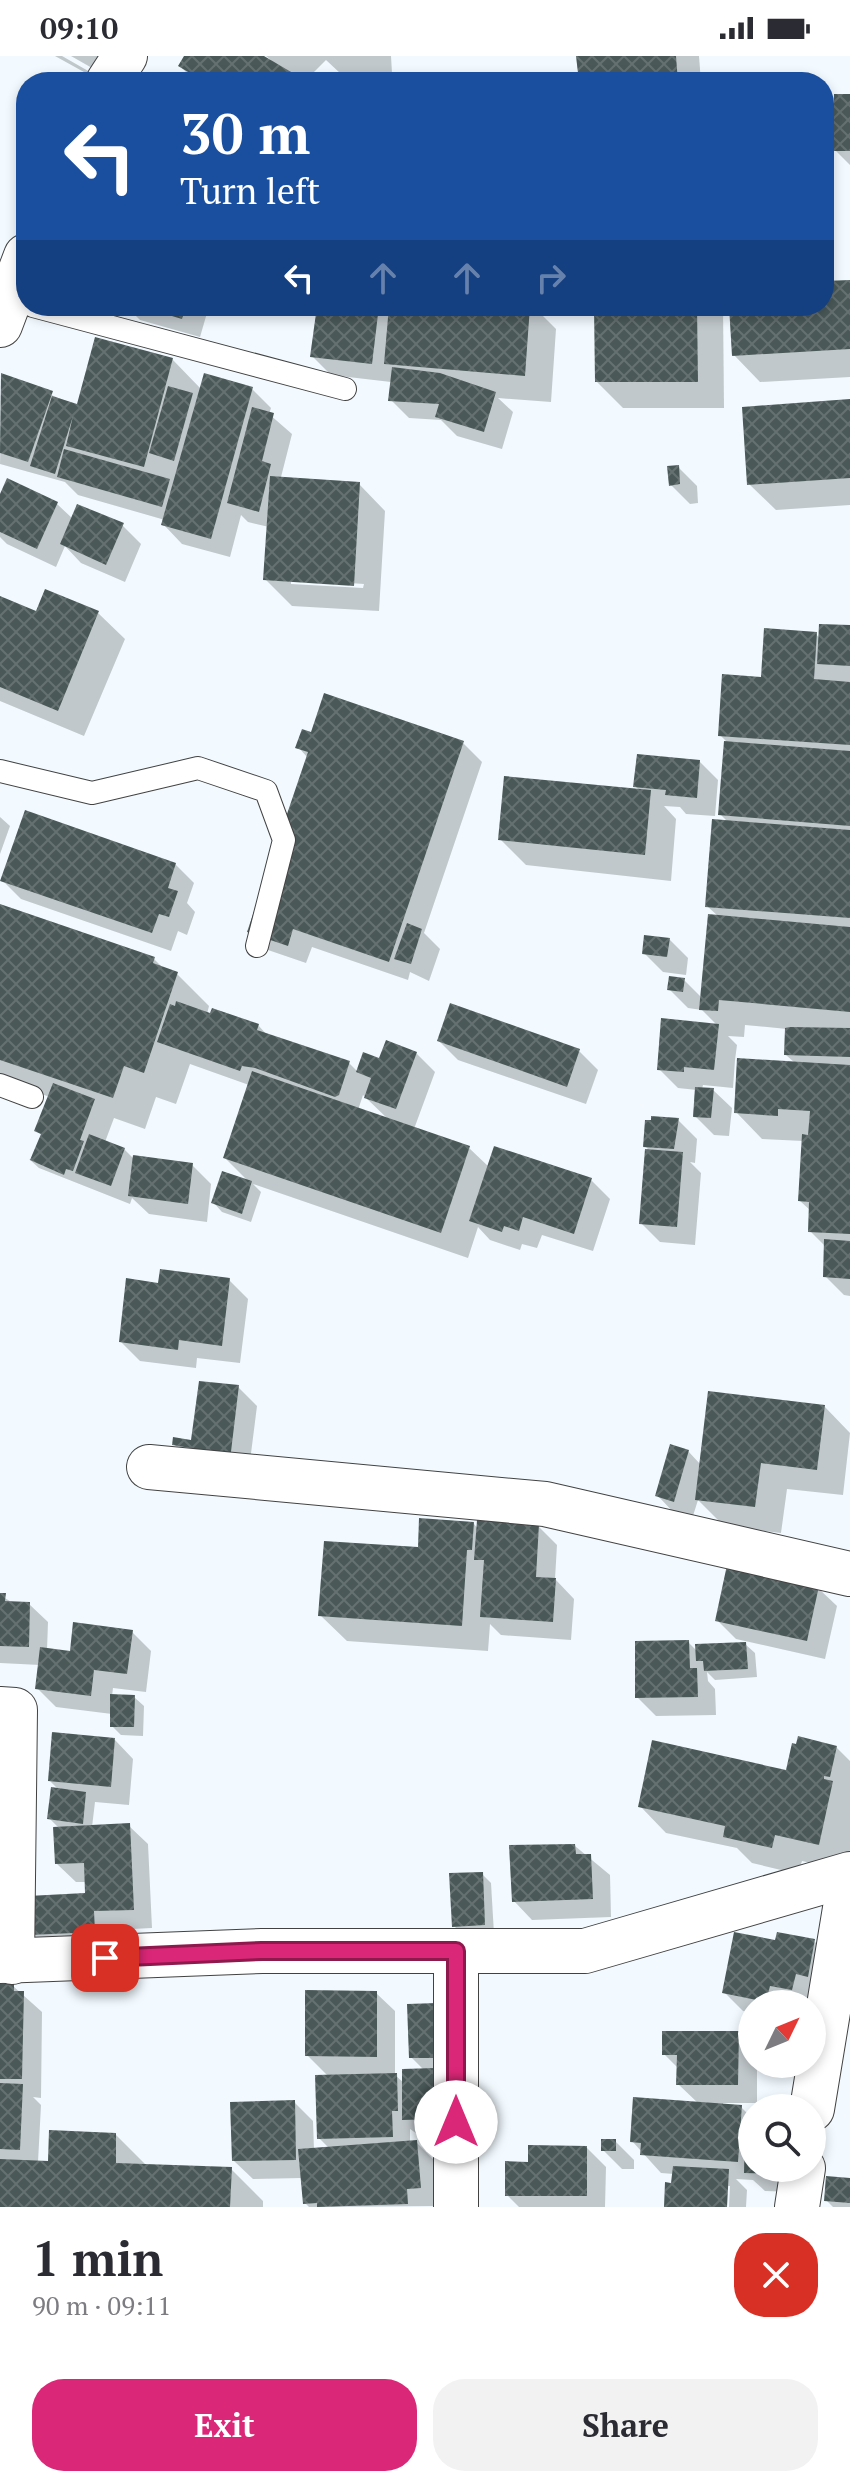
<!DOCTYPE html>
<meta charset="utf-8">
<style>
:root{--surface:#fff;--page:#f2f2f3;--text:#2b2b33;--muted:#7c7c81;--accent:#db2777}
body{margin:0;font-family:"PT Serif",serif;background:var(--page);color:var(--text);height:100vh;display:flex;flex-direction:column;font-size:30px;white-space:nowrap}
*{box-sizing:border-box;margin:0}
p{font-size:26px;color:var(--muted)}
.icon{flex:none;width:44px;height:44px;fill:none;stroke:currentColor;stroke-width:2;stroke-linecap:round;stroke-linejoin:round}
.map{position:relative;height:2151px;overflow:hidden}
.details{display:flex;flex-direction:column;background:var(--surface);flex:1}
.details>*{flex:none}
.banner{position:absolute;left:16px;top:16px;width:818px;height:244px;border-radius:32px;box-shadow:0 4px 12px #0003;background:#1a4fa0;color:#fff;overflow:hidden}
.needle{width:52px;rotate:47deg}
.controls{position:absolute;left:738px;top:1934px;display:grid;gap:16px}
.controls a{display:grid;place-items:center;width:88px;height:88px;border-radius:50%;background:var(--surface);box-shadow:0 4px 12px #0003;font-size:40px}
.pin{position:absolute;display:grid;place-items:center;width:68px;height:68px;color:#fff;margin:-34px;border-radius:16px;box-shadow:0 4px 12px #0006}
.me{position:absolute;width:88px;margin:-44px;rotate:0deg;stroke-linejoin:round;filter:drop-shadow(0 0 6px #0008)}
.turn{display:flex;align-items:center;gap:28px;height:168px;padding:0 32px;font-size:36px}
.turn .icon{width:104px;height:104px;stroke-width:2.5}
.turn b{display:block;font-size:56px;line-height:68px}
.lanes{display:flex;align-items:center;height:76px;padding:0 32px;background:#0003;justify-content:center;gap:40px;direction:ltr}
.lanes .off{opacity:.35}
.round{display:grid;place-items:center;flex:none;width:84px;height:84px;border-radius:32px;background:var(--page)}
.summary{display:flex;align-items:center;justify-content:space-between;height:136px;padding:0 32px}
h1{font-size:48px;font-weight:600;line-height:60px}
.action{display:flex;gap:16px;margin-top:auto;padding:16px 32px}
.action a{flex:1;height:92px;border-radius:32px;background:var(--accent);color:#fff;font-size:32px;font-weight:600;line-height:92px;text-align:center}
.action a+a{background:var(--page);color:var(--text)}
.status{display:flex;justify-content:space-between;align-items:center;height:56px;padding:0 40px;background:var(--surface);direction:ltr}
.status svg{height:22px;fill:currentColor}
.map>svg:first-child{display:block}
.shadow{fill:#0003;fill-rule:evenodd}
.building{fill:url(#building-cross-hatch)}
.lines{fill:none;stroke-linecap:round;stroke-linejoin:round}
.service-casing{stroke:#424242;stroke-width:24}
.minor-casing{stroke:#424242;stroke-width:46}
.service{stroke:#fff;stroke-width:22}
.minor{stroke:#fff;stroke-width:44}
.route-casing{stroke:#8e194d;stroke-width:20}
.route{stroke:#db2777;stroke-width:14}
</style>
<div class="status"><b>09:10</b><svg viewBox="0 0 49 12"><path d="M0 12V9h3v3zM5 12V6h3v6zM10 12V3h3v9zM15 12V0h3v12zM26 1h20v11H26zM47 4h2v5h-2z"/></svg></div>
<div class="map">
<svg width="850" height="2151" viewBox="0 0 850 2151">
<defs>
<pattern id="building-cross-hatch" width="8" height="8" patternUnits="userSpaceOnUse" patternTransform="scale(2)"><rect width="8" height="8" fill="#4a5958"/><path d="M0 0l8 8M0 8l8-8" fill="none" stroke="#657070"/></pattern>
</defs>
<rect width="100%" height="100%" fill="#f2faff"/>
<g class="shadow">
<polygon points="55,0 62,0 90,16 92,12 71,0 117,0 102,26"/>
<polygon points="186,0 259,0 272,5 266,0 391,0 392,17 341,18 326,4 304,26 196,26 180,10"/>
<polygon points="578,0 699,0 701,26 581,26"/>
<polygon points="355,23 358,26 337,26"/>
<polygon points="850,40 850,109 835,94"/>
<polygon points="850,226 850,321 760,326 734,299 731,250 824,250 824,227"/>
<polygon points="126,250 209,250 200,281 140,264"/>
<polygon points="319,250 533,250 556,273 551,346 498,342 513,356 502,393 457,380 441,364 409,362 390,343 391,326 331,319 312,300"/>
<polygon points="596,250 723,250 724,352 623,352 596,325"/>
<path d="M172,303l29,30h51l19,19 -2,6 23,20 -11,43 2,2 76,5 26,27 -6,100 -87,-5 -27,-27 4,-52 -21,-5 -7,-7 -11,42 -48,-13 -18,-19 1,-5 -87,-25 -13,-13 -65,-18 2,-89 74,30zM291,523l73,5 -1,4 -72,-4z"/>
<polygon points="850,345 850,449 776,454 749,428"/>
<polygon points="678,411 697,430 698,447 690,448 671,429"/>
<polygon points="0,442 57,448 73,463 122,469 141,488 125,526 81,507 65,490 56,511 7,488 0,481"/>
<polygon points="46,535 98,557 125,583 84,680 0,645 0,542 37,557"/>
<path d="M850,571v669l-6,-1 -19,-19 1,-29 -16,-16 1,-20 -11,-10 3,-60 -41,-2 -26,-27 3,-52h-4l-2,28 -30,-3 -1,4 11,1 19,18 -3,28 -15,-1 -19,-19 2,-26 -19,-2 -19,-19 59,-43 -16,-16 -14,-2 -19,-19 15,-9 18,18 17,-81 -12,-11 21,-84 -8,-8 6,-73 -6,-6 43,-56 53,-45 4,5zM745,969l42,4 -1,26 9,8 -60,-3 2,-15 -9,-9 16,1z"/>
<polygon points="312,679 463,687 482,706 424,877 440,893 429,925 410,916 408,924 312,891 306,907 268,894 249,875 308,702 298,691"/>
<polygon points="699,705 718,724 715,760 686,758 680,751 664,750 676,763 671,825 526,809 500,783 640,735 635,730"/>
<polygon points="0,761 10,770 0,798"/>
<polygon points="175,808 194,827 187,847 195,856 187,879 178,875 171,895 21,843 2,824"/>
<path d="M0,850l154,53 11,11 12,4 32,32 -2,8 51,11 10,11 81,27 9,9 22,-11 36,-8 19,19 -21,57 55,19 20,19 102,13 19,19 -17,52 -51,-16 -5,13 -15,-4 -2,6 -30,-10 -12,-13 -10,31 -215,-74 8,8 -10,30 -29,-10 -9,-10 37,-19 -25,-25 24,-73 -59,-21 -14,40 -20,-7 -11,32 -31,-11 -9,24 19,7 11,11 57,5 19,19 -4,38 -58,-8 -17,-16 -2,6 -91,-36 -10,-9 6,1 8,-24 -6,-5 13,-34 -50,-17zM363,1039l26,25 -31,-10z"/>
<polygon points="669,883 688,902 686,919 663,916 644,897"/>
<polygon points="451,950 579,995 598,1014 586,1048 458,1004 439,985"/>
<polygon points="678,1064 697,1083 695,1107 690,1106 701,1117 695,1189 660,1186 641,1167 651,1096 645,1090"/>
<polygon points="229,1224 248,1243 240,1307 197,1302 196,1312 140,1305 121,1286 159,1229"/>
<polygon points="238,1331 257,1350 248,1421 193,1407 174,1388 193,1386"/>
<polygon points="824,1350 850,1377 843,1439 787,1433 781,1477 724,1470 698,1444 692,1463 676,1459 658,1440 688,1395 701,1409"/>
<polygon points="474,1468 478,1473 538,1470 557,1489 555,1523 574,1543 571,1584 501,1579 490,1568 488,1595 347,1585 320,1559 419,1493"/>
<polygon points="818,1532 837,1550 825,1603 736,1583 717,1564"/>
<polygon points="0,1539 13,1547 29,1548 48,1566 47,1594 72,1597 132,1576 151,1595 146,1636 113,1632 112,1640 134,1641 144,1650 143,1680 121,1679 112,1670 112,1658 56,1651 37,1632 40,1609 0,1607"/>
<polygon points="688,1586 697,1595 745,1588 755,1597 757,1621 715,1624 707,1616 708,1625 715,1633 716,1659 656,1660 637,1641"/>
<polygon points="115,1684 133,1703 129,1749 95,1746 92,1771 129,1770 148,1788 152,1872 112,1874 113,1894 51,1897 32,1878 88,1839 87,1826 76,1826 57,1808 60,1773 49,1762 59,1734 50,1725"/>
<polygon points="836,1691 850,1705 850,1794 846,1815 802,1805 798,1818 752,1807 737,1792 666,1777 640,1750 788,1716"/>
<polygon points="575,1790 610,1819 611,1861 532,1864 514,1845"/>
<polygon points="482,1818 491,1827 494,1878 463,1879 454,1870"/>
<polygon points="814,1885 833,1904 811,1948 752,1948 752,1957 743,1955 724,1936 777,1886"/>
<polygon points="0,1930 13,1930 42,1956 41,2042 33,2041 41,2049 38,2106 50,2107 116,2079 147,2110 231,2113 263,2145 263,2151 0,2151"/>
<polygon points="376,1937 395,1955 395,2019 404,2027 424,2014 411,2001 436,1949 454,2081 423,2082 410,2073 410,2086 416,2086 435,2105 439,2150 309,2151 305,2147 302,2122 253,2123 234,2105 294,2046 313,2065 314,2094 330,2093 319,2082 329,2021 307,1999"/>
<polygon points="738,1977 752,1991 752,2008 757,2008 757,2047 723,2047 723,2050 741,2051 752,2062 752,2112 797,2112 797,2136 765,2135 753,2124 736,2123 747,2134 746,2151 729,2151 730,2130 726,2130 725,2151 666,2151 674,2118 661,2117 632,2085 699,2048 678,2028 678,2012 664,1998"/>
<polygon points="615,2085 634,2104 634,2113 622,2113 603,2094"/>
<polygon points="587,2092 606,2111 605,2151 519,2151 507,2139 530,2108"/>
<polygon points="850,2124 850,2151 833,2151 826,2144"/>
</g>
<g class="building">
<polygon points="184,0 264,0 308,26 231,26 215,16 209,26 205,26 178,10"/>
<polygon points="576,0 676,0 678,26 579,26"/>
<polygon points="834,38 850,38 850,95 833,95"/>
<polygon points="850,224 850,293 732,300 729,250 824,250 824,225"/>
<polygon points="138,250 186,250 182,263"/>
<polygon points="317,250 379,250 372,308 310,301"/>
<polygon points="389,250 530,250 525,320 384,308"/>
<polygon points="594,250 697,250 698,326 595,326"/>
<polygon points="95,281 173,302 144,411 66,390 73,360 55,418 30,410 52,340 77,348"/>
<polygon points="392,311 440,317 496,336 484,376 435,361 439,348 388,345"/>
<polygon points="1,317 53,335 28,406 0,397"/>
<polygon points="204,317 253,331 211,483 161,469"/>
<polygon points="168,330 193,337 174,405 149,397"/>
<polygon points="850,343 850,422 747,429 742,351"/>
<polygon points="252,351 274,357 262,405 271,408 259,456 227,447"/>
<polygon points="64,393 170,423 162,451 57,421"/>
<polygon points="679,409 680,428 669,430 667,410"/>
<polygon points="270,420 360,426 354,530 263,524"/>
<polygon points="7,422 58,446 37,493 0,476 0,438"/>
<polygon points="77,448 124,467 106,509 60,488"/>
<polygon points="45,533 99,555 58,655 0,631 0,540 36,555"/>
<polygon points="819,568 850,569 850,610 817,608"/>
<polygon points="764,572 817,576 814,623 850,626 850,689 718,680 722,618 761,621"/>
<polygon points="324,637 464,685 389,906 293,873 288,890 247,876 308,696 295,692 302,673 311,676"/>
<polygon points="724,685 850,695 850,770 718,759"/>
<polygon points="637,698 700,704 697,742 665,739 666,734 633,731"/>
<polygon points="504,720 651,734 645,799 498,784"/>
<polygon points="25,754 176,807 168,832 178,835 169,861 159,858 152,877 0,825"/>
<polygon points="712,763 850,774 850,862 705,851"/>
<polygon points="0,848 155,901 153,907 178,916 144,1017 124,1010 113,1042 0,1004"/>
<polygon points="708,858 850,871 850,956 719,944 718,955 699,954"/>
<polygon points="407,867 422,873 411,908 394,903"/>
<polygon points="644,879 670,882 667,901 642,898"/>
<polygon points="669,920 685,922 683,936 667,934"/>
<polygon points="176,945 210,957 212,952 259,968 257,974 350,1005 339,1039 335,1041 255,1012 242,1010 240,1015 157,986 170,948 175,950"/>
<polygon points="450,947 580,993 567,1031 437,985"/>
<polygon points="661,962 719,968 714,1014 684,1011 684,1016 657,1014"/>
<polygon points="790,971 850,972 850,1001 784,999 785,972"/>
<polygon points="386,984 417,996 396,1053 364,1042 371,1022 356,1016 363,996 379,1002"/>
<polygon points="737,1002 850,1009 850,1178 808,1176 809,1146 798,1145 802,1078 808,1079 810,1055 778,1053 778,1060 734,1057"/>
<polygon points="252,1015 470,1090 441,1177 223,1102"/>
<polygon points="53,1027 95,1043 80,1084 84,1085 73,1115 66,1113 64,1119 30,1104 41,1078 34,1075"/>
<polygon points="695,1031 714,1032 711,1062 693,1061"/>
<polygon points="651,1060 679,1062 674,1093 643,1091 645,1064 651,1064"/>
<polygon points="89,1078 125,1092 111,1130 75,1117"/>
<polygon points="494,1090 592,1122 574,1178 523,1161 519,1175 504,1170 502,1176 469,1165"/>
<polygon points="645,1093 683,1096 677,1171 639,1168"/>
<polygon points="133,1099 193,1107 188,1148 128,1140"/>
<polygon points="222,1115 252,1125 242,1158 211,1147"/>
<polygon points="824,1183 850,1185 850,1223 823,1221"/>
<polygon points="160,1213 230,1222 222,1290 179,1284 178,1294 119,1286 126,1222 158,1227"/>
<polygon points="199,1325 239,1329 230,1404 190,1399 191,1392 172,1389 173,1381 191,1384"/>
<polygon points="708,1335 825,1349 817,1414 761,1407 755,1451 695,1444"/>
<polygon points="670,1388 689,1394 674,1446 655,1440"/>
<polygon points="419,1462 474,1466 472,1494 467,1494 462,1570 318,1560 324,1485 418,1491"/>
<polygon points="477,1464 539,1468 536,1521 556,1522 553,1566 480,1561 484,1504 474,1504"/>
<polygon points="727,1509 819,1530 807,1585 715,1565"/>
<polygon points="0,1537 6,1537 5,1545 30,1546 29,1591 0,1590"/>
<polygon points="73,1566 133,1574 127,1618 94,1614 91,1640 35,1633 40,1591 70,1595"/>
<polygon points="689,1584 690,1612 697,1612 698,1641 635,1642 635,1585"/>
<polygon points="746,1586 748,1613 704,1615 703,1605 696,1605 695,1588"/>
<polygon points="110,1638 135,1639 134,1671 110,1671"/>
<polygon points="52,1676 115,1682 111,1731 48,1725"/>
<polygon points="798,1680 837,1690 830,1721 824,1720 824,1723 833,1725 819,1789 775,1779 772,1792 723,1781 725,1770 638,1751 652,1684 786,1714 792,1687 796,1688"/>
<polygon points="51,1731 86,1736 83,1768 47,1763"/>
<polygon points="130,1767 134,1854 94,1855 95,1876 30,1879 28,1840 85,1837 84,1807 55,1808 53,1771"/>
<polygon points="575,1788 576,1798 591,1798 593,1843 512,1846 509,1789"/>
<polygon points="483,1816 485,1869 452,1871 449,1817"/>
<polygon points="734,1876 775,1884 777,1876 815,1883 808,1921 796,1918 792,1934 770,1930 766,1946 722,1937"/>
<polygon points="0,1928 14,1928 14,1935 24,1935 22,2023 0,2023"/>
<polygon points="305,1934 377,1935 377,2001 305,2000"/>
<polygon points="437,1947 438,2002 409,2002 407,1948"/>
<polygon points="662,1975 739,1975 738,2029 676,2029 677,1999 662,1999"/>
<polygon points="435,2012 436,2063 402,2064 402,2013"/>
<polygon points="397,2017 398,2055 392,2055 393,2081 317,2083 315,2019"/>
<polygon points="0,2027 23,2028 20,2094 0,2093"/>
<polygon points="633,2041 742,2049 738,2106 640,2099 641,2087 630,2086"/>
<polygon points="295,2044 296,2104 232,2105 230,2046"/>
<polygon points="745,2071 752,2071 752,2112 779,2112 778,2118 744,2117"/>
<polygon points="49,2074 116,2077 116,2107 232,2111 230,2151 0,2151 0,2103 48,2105"/>
<rect x="601" y="2083" width="15" height="12"/>
<polygon points="417,2084 421,2132 407,2133 408,2148 317,2151 317,2147 303,2148 298,2093"/>
<polygon points="528,2089 587,2090 587,2140 505,2140 505,2105 528,2106"/>
<polygon points="673,2110 729,2113 727,2151 664,2151 665,2126 671,2127"/>
<polygon points="826,2120 850,2122 850,2147 824,2145"/>
</g>
<g class="lines">
<defs>
<g id="service">
<polyline points="33,250 345,333"/>
<polyline points="0,715 92,737 198,712 266,735 284,784 257,890"/>
<polyline points="0,1029 32,1041"/>
</g>
<g id="minor">
<polyline points="108,26 125,0"/>
<polyline points="0,269 26,200"/>
<polyline points="149,1411 545,1448 850,1518"/>
<polyline points="0,1653 15,1654 12,1906"/>
<polyline points="456,1895 456,2151"/>
<polyline points="0,1905 262,1895 585,1895 850,1818"/>
<polyline points="812,2053 850,1822"/>
<polyline points="797,2151 803,2112"/>
</g>
</defs>
<use href="#service" class="service-casing"/>
<use href="#minor" class="minor-casing"/>
<use href="#service" class="service"/>
<use href="#minor" class="minor"/>
</g>
<g class="lines">
<defs>
<polyline id="route" points="105,1902 262,1895 456,1895 456,2066"/>
</defs>
<use href="#route" class="route-casing"/>
<use href="#route" class="route"/>
</g>
</svg>
<div class="controls">
<a><svg class="needle" viewBox="-14 -14 28 28"><path d="M0-13l5 13h-10z" fill="#e53935"/><path d="M0 13l5-13h-10z" fill="#7c7c81"/></svg></a>
<a><svg class="icon" aria-label="search" viewBox="0 0 24 24"><circle cx="10" cy="10" r="6"/><path d="M15 15l6 6"/></svg></a>
</div>
<div class="pin" style="left:105px;top:1902px;background:#d93025"><svg class="icon" aria-label="arrive" viewBox="0 0 24 24"><path d="M6 21V4h12l-3 4 3 4H6"/></svg></div>
<svg class="me" style="left:456px;top:2066px" viewBox="-20 -20 40 40"><circle r="19" fill="#fff"/><path d="M0-13L10 11 0 6-10 11z" fill="#db2777"/></svg>
<div class="banner">
<div class="turn"><svg class="icon" aria-label="left" viewBox="0 0 24 24"><path d="M17 20v-9H6M10 6l-5 5 5 5"/></svg><div><b>30 m</b>Turn left</div></div>
<div class="lanes"><svg class="icon" aria-label="left" viewBox="0 0 24 24"><path d="M17 20v-9H6M10 6l-5 5 5 5"/></svg><svg class="icon off" aria-label="ahead" viewBox="0 0 24 24"><path d="M12 20V5M6 11l6-6 6 6"/></svg><svg class="icon off" aria-label="ahead" viewBox="0 0 24 24"><path d="M12 20V5M6 11l6-6 6 6"/></svg><svg class="icon off" aria-label="right" viewBox="0 0 24 24"><path d="M7 20v-9h11M14 6l5 5-5 5"/></svg></div>
</div>
</div>
<section class="details">
<div class="summary"><div><h1>1 min</h1><p>90 m · 09:11</p></div><a class="round" style="background:#d93025;color:#fff"><svg class="icon" aria-label="close" viewBox="0 0 24 24"><path d="M6 6l12 12M18 6L6 18"/></svg></a></div>
<div class="action"><a>Exit</a><a>Share</a></div>
</section>
